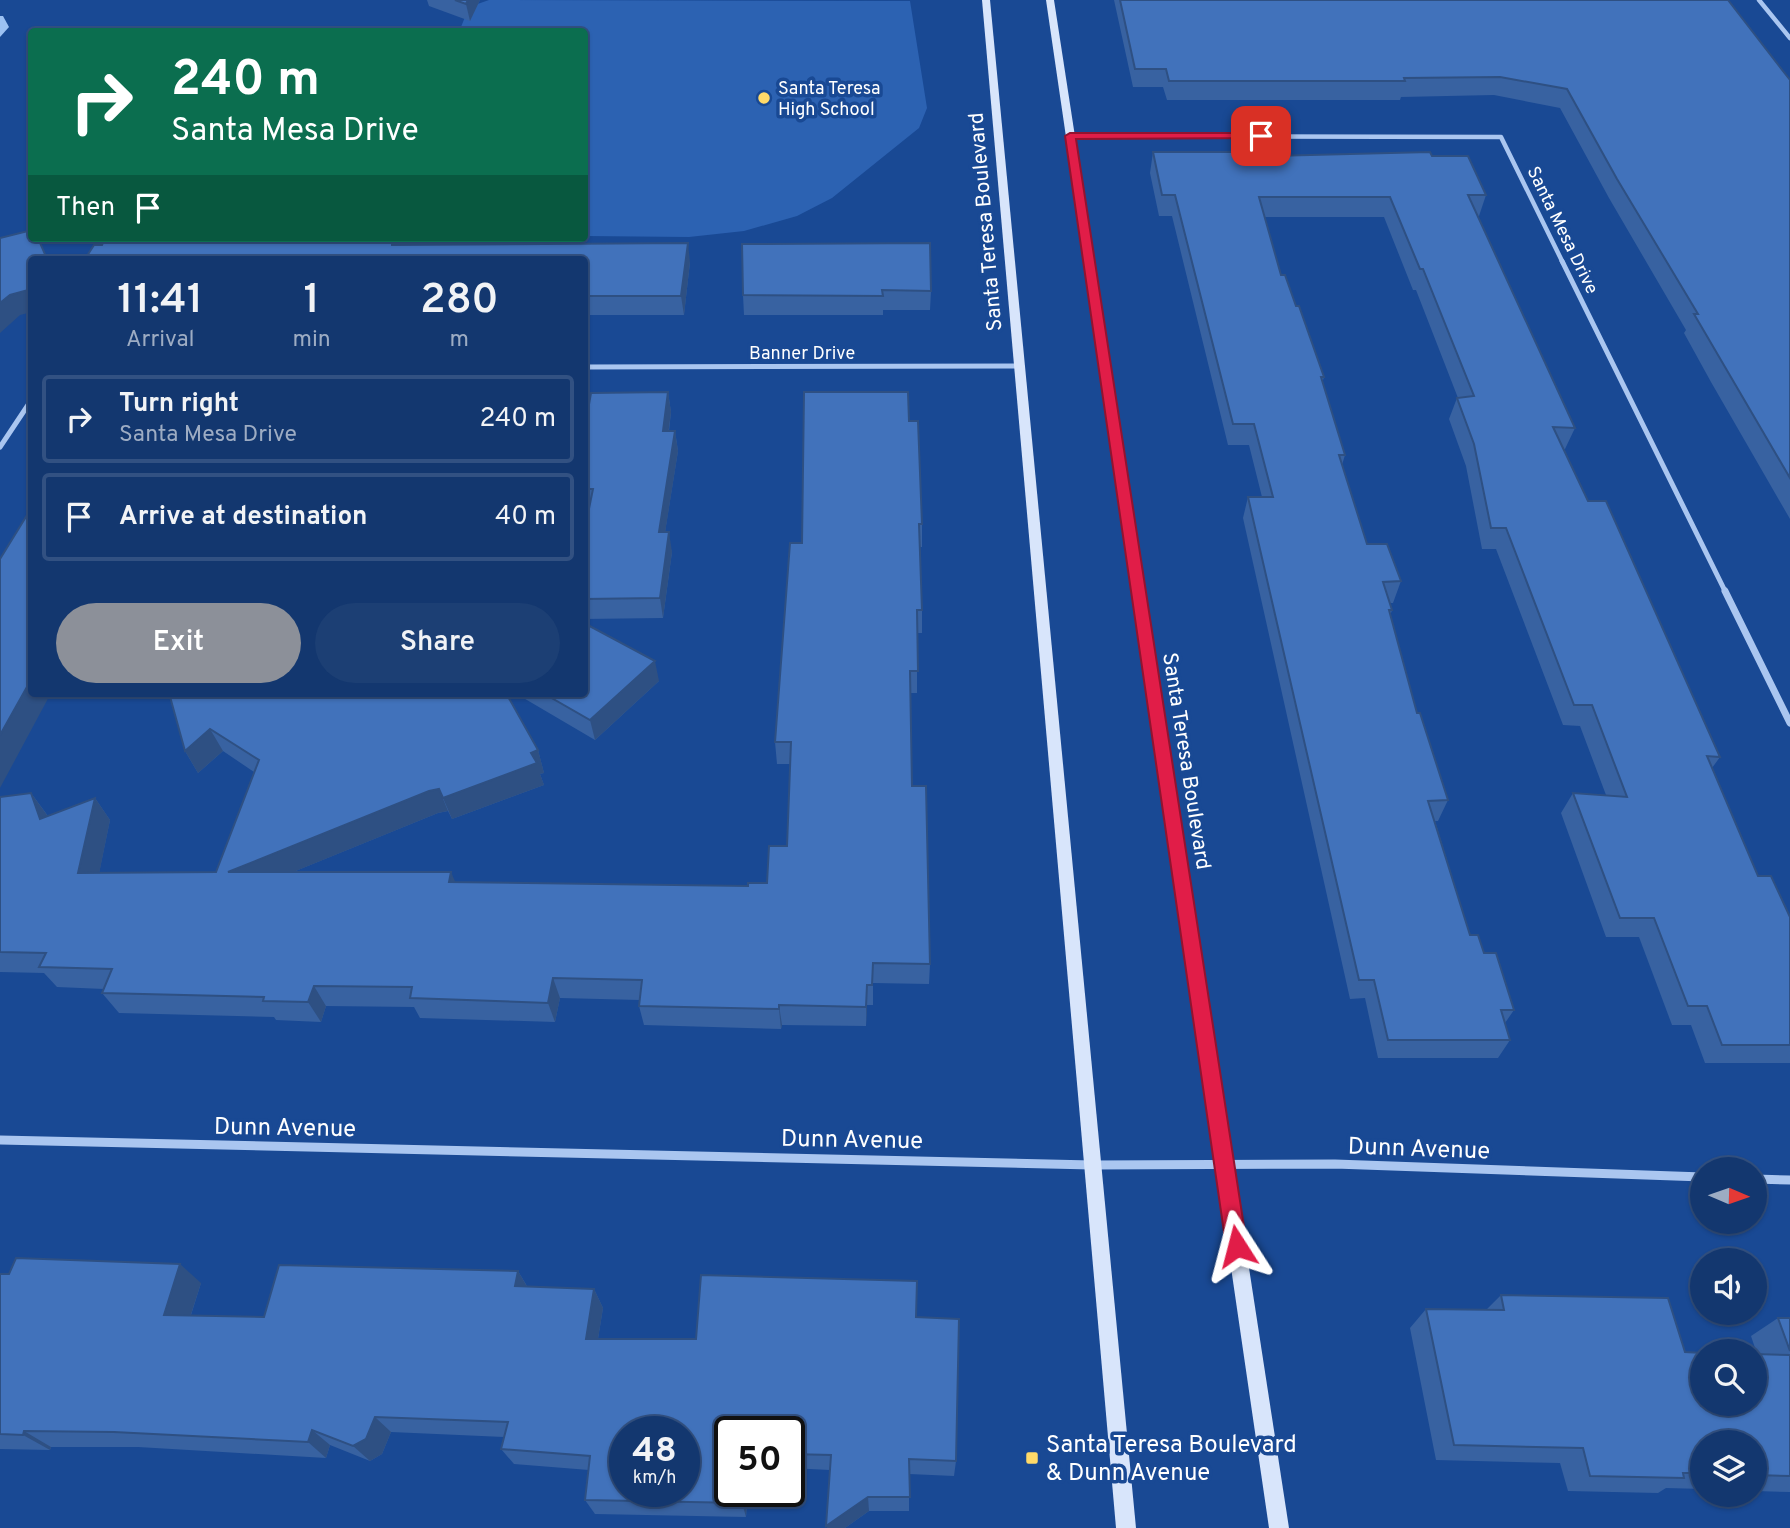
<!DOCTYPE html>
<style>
:root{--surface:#13376f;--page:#1c3f74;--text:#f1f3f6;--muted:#9dacc3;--line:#325182;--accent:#8c9099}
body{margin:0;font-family:Overpass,sans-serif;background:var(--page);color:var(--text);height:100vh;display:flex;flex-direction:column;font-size:26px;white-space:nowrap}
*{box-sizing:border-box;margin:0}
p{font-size:23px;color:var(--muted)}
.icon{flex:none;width:38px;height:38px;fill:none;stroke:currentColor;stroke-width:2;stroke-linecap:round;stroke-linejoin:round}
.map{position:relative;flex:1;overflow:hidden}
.side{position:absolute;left:28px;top:256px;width:560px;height:441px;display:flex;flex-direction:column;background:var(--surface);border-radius:7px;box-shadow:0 2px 5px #0004,0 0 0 2px var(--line)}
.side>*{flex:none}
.top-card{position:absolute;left:28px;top:28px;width:560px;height:214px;border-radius:7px;box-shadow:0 2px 5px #0004,0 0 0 2px var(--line);background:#0b6e4f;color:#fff;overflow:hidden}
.needle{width:46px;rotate:92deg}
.fabs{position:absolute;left:1690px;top:1157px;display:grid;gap:14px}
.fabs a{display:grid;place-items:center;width:77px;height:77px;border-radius:50%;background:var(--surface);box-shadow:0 2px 5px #0004,0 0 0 2px var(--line);font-size:35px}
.speed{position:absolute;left:609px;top:1416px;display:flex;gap:14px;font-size:35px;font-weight:700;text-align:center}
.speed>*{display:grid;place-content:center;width:91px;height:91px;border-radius:50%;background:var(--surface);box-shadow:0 2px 5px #0004,0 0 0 2px var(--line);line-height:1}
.speed small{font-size:18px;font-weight:400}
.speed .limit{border:4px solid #111;border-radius:10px;background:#fff;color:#111}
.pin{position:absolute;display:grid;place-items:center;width:60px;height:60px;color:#fff;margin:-30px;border-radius:14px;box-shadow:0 4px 10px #0006}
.me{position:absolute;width:77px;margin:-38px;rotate:351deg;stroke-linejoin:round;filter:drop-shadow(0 0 5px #0008)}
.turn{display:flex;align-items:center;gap:24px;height:147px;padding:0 28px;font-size:32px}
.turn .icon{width:91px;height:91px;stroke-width:2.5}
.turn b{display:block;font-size:49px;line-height:60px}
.then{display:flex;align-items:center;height:66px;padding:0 28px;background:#0003;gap:14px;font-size:26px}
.eta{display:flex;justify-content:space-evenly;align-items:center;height:119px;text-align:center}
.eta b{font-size:42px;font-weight:600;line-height:49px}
.action{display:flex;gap:14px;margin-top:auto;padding:14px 28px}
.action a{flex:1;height:80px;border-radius:42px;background:var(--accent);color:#fff;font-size:28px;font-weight:600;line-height:80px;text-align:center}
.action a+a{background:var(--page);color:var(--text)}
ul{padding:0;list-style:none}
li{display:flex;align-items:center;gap:21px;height:88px;margin:0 14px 10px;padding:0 14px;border:4px solid var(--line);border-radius:7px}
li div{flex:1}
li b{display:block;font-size:26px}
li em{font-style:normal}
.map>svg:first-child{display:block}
.green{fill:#2c62b2}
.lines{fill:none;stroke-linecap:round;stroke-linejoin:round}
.stream{fill:#9cc1f2;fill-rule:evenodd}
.minor-far3{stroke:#aac6f0;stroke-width:4.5}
.minor-far2{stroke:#aac6f0;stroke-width:5}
.minor-far1{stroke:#aac6f0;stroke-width:7}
.minor{stroke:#aac6f0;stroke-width:9}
.secondary{fill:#d8e5fb;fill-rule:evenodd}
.wall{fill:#3862a1}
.shaded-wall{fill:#2e5083}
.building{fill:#4172bb;stroke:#2e5083;stroke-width:2;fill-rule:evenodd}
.route{fill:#e11d48;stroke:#92132f;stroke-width:2}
.poi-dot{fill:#ffda69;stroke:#194994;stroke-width:2.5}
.labels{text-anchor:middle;stroke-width:7;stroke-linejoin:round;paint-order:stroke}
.far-poi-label{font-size:18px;fill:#fff;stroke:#194994;text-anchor:start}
.far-street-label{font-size:18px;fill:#fff;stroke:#194994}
.street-label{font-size:21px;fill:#fff;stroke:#194994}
.near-street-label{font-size:24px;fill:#fff;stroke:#194994}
.near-poi-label{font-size:24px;fill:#fff;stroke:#194994;text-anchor:start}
</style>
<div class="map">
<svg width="1790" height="1528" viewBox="0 0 1790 1528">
<rect width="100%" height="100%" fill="#194994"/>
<polygon class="green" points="489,0 910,1 927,108 919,128 832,198 797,216 744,231 689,237 585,236 584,32 459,32 469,7"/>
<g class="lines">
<polygon class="stream" points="0,16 3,16 9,27 0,37"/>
<g class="minor-far3">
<polyline points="1759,0 1790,38"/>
<polyline points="1070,136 1501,137 1563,263"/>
</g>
<g class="minor-far2">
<polyline points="1562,261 1726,593"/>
<polyline points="584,367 1020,366"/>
<polyline points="0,447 32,399"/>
</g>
<polyline class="minor-far1" points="1725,591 1790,723"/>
<g class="minor">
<polyline points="0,1140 1092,1165 1335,1164 1703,1177"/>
<polyline points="1755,1179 1790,1180"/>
</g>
<g class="secondary">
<polygon points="982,0 990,0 1136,1528 1116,1528"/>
<polygon points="1046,0 1054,0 1289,1528 1269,1528"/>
</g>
</g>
<g class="wall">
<polygon points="427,0 480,0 470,21 429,6"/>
<polygon points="1114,0 1728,0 1790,80 1790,519 1711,382 1684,333 1686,330 1609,198 1560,108 1494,95 1401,97 1400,100 1167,100 1163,87 1133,87"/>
<polygon points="1153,152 1268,156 1432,156 1486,195 1479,216 1478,216 1575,428 1565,449 1564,449 1588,501 1720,757 1712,768 1758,876 1790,917 1790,1063 1705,1063 1691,1025 1672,1025 1639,937 1606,937 1561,813 1573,793 1606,795 1580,726 1563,725 1496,549 1482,549 1466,466 1449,419 1457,398 1458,398 1416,290 1413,290 1384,217 1265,217 1281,275 1296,306 1324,377 1322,383 1345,455 1342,465 1367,544 1401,581 1393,603 1390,603 1392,610 1390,616 1417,713 1448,800 1438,821 1435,821 1470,935 1484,953 1514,1010 1505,1023 1510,1040 1498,1058 1378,1058 1365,998 1350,999 1243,518 1248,497 1262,497 1249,445 1228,445 1172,216 1159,216 1150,173"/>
<polygon points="105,238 212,238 213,241 393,245 690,262 684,315 584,315 584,259 102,245"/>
<polygon points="742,244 931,291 930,310 883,310 883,315 744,315 743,295"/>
<polygon points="668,392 671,412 669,431 675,431 678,451 665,532 672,552 663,618 584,619 584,533 589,509 584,509 584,421"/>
<polygon points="909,421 922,524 922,547 920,547 922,610 922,633 917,633 917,693 910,693 912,786 930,964 929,984 873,983 873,1005 867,1005 866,1026 782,1025 781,1029 644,1025 639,1006 640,1000 560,998 555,1022 420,1018 414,1007 326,1006 321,1022 276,1020 274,1017 119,1013 102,993 104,989 57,987 44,973 0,972 0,797 31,793 48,816 95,798 110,820 99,873 216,872 254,772 223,751 198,773 185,751 169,693 538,750 544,773 540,774 544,785 452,819 448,811 438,813 293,872 455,882 748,886 767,883 787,846 790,764 777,764 775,742 802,543"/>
<polygon points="659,681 595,740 515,693 584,693"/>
<polygon points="518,1271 527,1286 594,1289 603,1308 598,1339 696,1339 916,1317 956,1461 954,1476 909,1474 909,1511 869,1511 845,1528 827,1528 830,1470 789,1468 789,1432 730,1432 730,1491 748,1491 746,1517 595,1514 585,1500 589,1470 514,1464 501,1449 504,1437 391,1432 382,1454 370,1461 330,1445 326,1458 138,1447 51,1447 50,1450 0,1449 0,1274 201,1283 191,1315 264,1317"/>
<polygon points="1501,1295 1685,1352 1757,1354 1751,1336 1778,1318 1790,1318 1790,1492 1755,1491 1755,1442 1703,1442 1703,1489 1666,1488 1658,1493 1568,1491 1560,1463 1436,1460 1410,1328 1426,1309 1487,1309"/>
</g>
<g class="shaded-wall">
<polygon points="468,0 480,0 470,21 466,4"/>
<polygon points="200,238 212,238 214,244 199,241"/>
<polygon points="688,243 690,262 684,315 681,296"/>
<polygon points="32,289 32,312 20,315 0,333 0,303 10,295"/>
<polygon points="668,392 671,412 666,451 663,431"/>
<polygon points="675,431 678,451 662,552 659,532"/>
<polygon points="669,532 672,552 663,618 660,598"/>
<polygon points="655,661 659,681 595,740 590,720"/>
<polygon points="32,678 32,693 51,693 0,788 0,735"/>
<polygon points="210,729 223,751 198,773 185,751"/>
<polygon points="538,750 544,773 540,774 544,785 452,819 443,798"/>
<polygon points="439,789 448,811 438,813 242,893 228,872 429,791"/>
<polygon points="31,793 47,815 57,840 40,819"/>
<polygon points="95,798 110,820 95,894 78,873"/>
<polygon points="451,872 460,893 449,882"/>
<polygon points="553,978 560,998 555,1022 548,1003"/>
<polygon points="867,985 867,1005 866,1026 866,1007"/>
<polygon points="314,986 326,1006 321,1022 308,1002"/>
<polygon points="779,1005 782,1025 781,1029 779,1009"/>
<polygon points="180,1264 201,1283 185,1333 164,1315"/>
<polygon points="518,1271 529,1290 515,1286"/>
<polygon points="594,1289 603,1308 595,1357 586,1339"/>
<polygon points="375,1417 391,1432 382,1454 370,1461 353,1446"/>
<polygon points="312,1430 330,1445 326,1458 308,1442"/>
<polygon points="24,1431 51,1447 50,1450 23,1435"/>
<polygon points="742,1491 748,1491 746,1517 742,1503"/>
<polygon points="868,1497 869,1511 845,1528 827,1528 826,1526"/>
</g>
<g class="building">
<polygon points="455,0 468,0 466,4"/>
<polygon points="1120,0 1728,0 1790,80 1790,478 1694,314 1698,314 1617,179 1567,89 1500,77 1404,78 1405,81 1169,81 1166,69 1135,69"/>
<polygon points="1153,152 1267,152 1268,156 1430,152 1432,156 1468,156 1486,195 1468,195 1575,428 1553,427 1588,501 1606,501 1720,757 1707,756 1758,876 1771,876 1790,917 1790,1045 1722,1045 1707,1006 1688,1006 1654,918 1620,918 1573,793 1627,797 1592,705 1574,705 1506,528 1491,528 1474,444 1457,398 1474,396 1423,269 1420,269 1390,197 1259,197 1281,275 1285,275 1296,306 1299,306 1324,377 1321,377 1345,455 1339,455 1367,544 1387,544 1401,581 1383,582 1392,610 1389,610 1417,713 1420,713 1448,800 1428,801 1470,935 1478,935 1484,953 1496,953 1514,1010 1501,1010 1510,1040 1388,1040 1374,980 1359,980 1248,497 1273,497 1254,424 1233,424 1175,195 1162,195"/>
<polygon points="32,230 32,238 38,238 47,259 32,259 32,289 10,295 0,303 0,238"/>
<polygon points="105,238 200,238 199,241 392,242 392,245 688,243 681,296 584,296 584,259 85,259 94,245 102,245"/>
<polygon points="930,243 931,291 882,290 883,296 743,295 742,244"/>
<polygon points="668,392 663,431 675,431 659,532 669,532 660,598 584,599 584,533 593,489 584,489 584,421 586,421 591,393"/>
<polygon points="804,392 908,392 909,421 918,421 922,524 919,524 922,610 917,610 918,671 910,671 912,786 926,786 930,964 873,963 872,985 867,985 866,1007 779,1005 779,1009 639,1006 642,980 553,978 548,1003 410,998 412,987 314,986 308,1002 263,1001 264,997 102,993 112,969 39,967 46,953 0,952 0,797 31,793 40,819 95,798 78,873 216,872 259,760 210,729 185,751 169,693 506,693 538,750 531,753 537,763 443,798 439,789 429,791 228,872 451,872 449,882 748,886 748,883 767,883 769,846 787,846 791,742 775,742 790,543 802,543"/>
<polygon points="32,507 32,678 0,735 0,559"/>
<polygon points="584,623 655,661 590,720 543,693 584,693"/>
<path d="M16,1258l164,6 -16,51 100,2 15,-52 239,6 -3,15 79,3 -8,50h110l5,-64 216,6 -1,36 43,2 -3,142 -47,-2 1,38h-42l-42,29 5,-71 -42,-1v-22h-59v59h12v12l-157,-3 5,-44 -89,-7 7,-27 -133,-5 -9,22 -13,7 -41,-16 -4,12 -194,-10 -90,-1 -1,4 -23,-1v-160h9zM625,1432h59v59h-59z"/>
<polygon points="1501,1295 1668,1298 1685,1352 1703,1353 1703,1404 1755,1404 1755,1354 1790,1355 1790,1476 1755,1475 1755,1442 1703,1442 1703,1473 1683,1473 1684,1478 1590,1476 1583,1448 1454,1445 1426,1309 1504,1310"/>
<polygon points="1778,1318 1790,1318 1790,1351"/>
</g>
<polygon class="route" points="1261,133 1265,134 1265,138 1076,139 1247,1246 1244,1253 1237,1256 1229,1253 1226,1246 1065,136 1070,133"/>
<g class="poi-dot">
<circle cx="764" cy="98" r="7"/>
<rect x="1025" y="1451" width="14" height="14" rx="3.5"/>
</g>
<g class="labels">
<g class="far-poi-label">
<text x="778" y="94">Santa Teresa<tspan x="778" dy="21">High School</tspan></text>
</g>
<g class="far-street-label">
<text transform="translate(1563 230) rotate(64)" y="6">Santa Mesa Drive</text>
<text x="802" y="359">Banner Drive</text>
</g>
<g class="street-label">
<text transform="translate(985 222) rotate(-95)" y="7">Santa Teresa Boulevard</text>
<text transform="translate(1187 761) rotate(81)" y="7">Santa Teresa Boulevard</text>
</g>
<g class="near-street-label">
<text transform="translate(285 1127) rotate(1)" y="8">Dunn Avenue</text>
<text transform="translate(852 1139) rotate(1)" y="8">Dunn Avenue</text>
<text transform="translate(1419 1148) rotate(2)" y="8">Dunn Avenue</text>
</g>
<g class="near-poi-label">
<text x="1046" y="1452">Santa Teresa Boulevard<tspan x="1046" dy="28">&amp; Dunn Avenue</tspan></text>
</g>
</g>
</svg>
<div class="fabs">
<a><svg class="needle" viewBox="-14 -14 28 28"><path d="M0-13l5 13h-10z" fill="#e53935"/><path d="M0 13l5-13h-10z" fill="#9dacc3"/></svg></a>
<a><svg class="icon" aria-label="sound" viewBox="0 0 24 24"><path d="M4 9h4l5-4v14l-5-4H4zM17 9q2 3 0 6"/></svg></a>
<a><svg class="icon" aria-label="search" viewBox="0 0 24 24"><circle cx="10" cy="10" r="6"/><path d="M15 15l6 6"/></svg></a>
<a><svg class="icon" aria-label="layers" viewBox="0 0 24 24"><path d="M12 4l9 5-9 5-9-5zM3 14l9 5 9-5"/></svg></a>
</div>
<div class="speed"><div>48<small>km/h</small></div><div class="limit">50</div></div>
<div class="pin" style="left:1261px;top:136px;background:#d93025"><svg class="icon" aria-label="arrive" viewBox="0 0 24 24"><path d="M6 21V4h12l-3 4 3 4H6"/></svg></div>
<svg class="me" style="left:1237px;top:1246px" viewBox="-20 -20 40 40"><path d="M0-17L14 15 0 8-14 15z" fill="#e11d48" stroke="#fff" stroke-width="4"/></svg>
<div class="top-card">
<div class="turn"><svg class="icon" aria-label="right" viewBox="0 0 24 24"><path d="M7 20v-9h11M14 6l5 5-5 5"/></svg><div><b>240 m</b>Santa Mesa Drive</div></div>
<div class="then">Then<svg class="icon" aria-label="arrive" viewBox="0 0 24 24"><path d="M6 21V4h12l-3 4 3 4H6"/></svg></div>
</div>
<section class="side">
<div class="eta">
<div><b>11:41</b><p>Arrival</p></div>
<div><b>1</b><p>min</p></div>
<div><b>280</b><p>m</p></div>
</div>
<ul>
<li><svg class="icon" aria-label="right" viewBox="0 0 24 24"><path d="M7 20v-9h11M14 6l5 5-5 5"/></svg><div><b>Turn right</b><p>Santa Mesa Drive</p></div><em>240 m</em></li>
<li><svg class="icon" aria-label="arrive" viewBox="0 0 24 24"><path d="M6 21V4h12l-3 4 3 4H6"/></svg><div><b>Arrive at destination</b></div><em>40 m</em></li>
</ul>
<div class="action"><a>Exit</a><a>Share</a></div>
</section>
</div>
